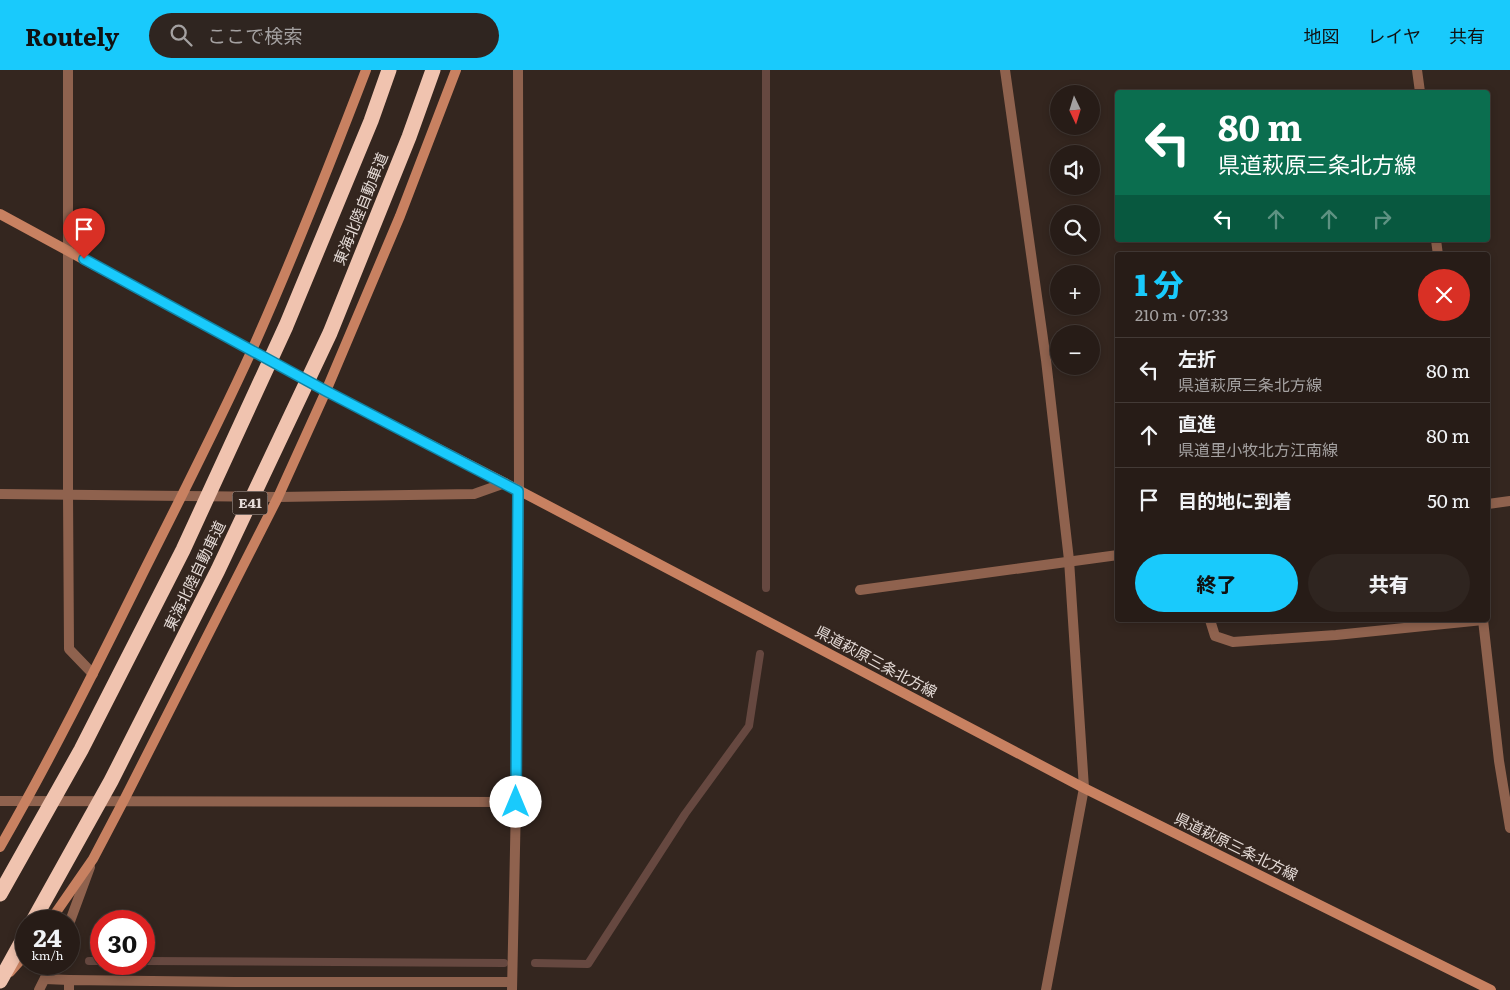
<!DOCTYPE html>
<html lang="ja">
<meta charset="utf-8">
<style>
:root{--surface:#271c17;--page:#2f2520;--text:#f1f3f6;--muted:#a4a1a1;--line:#433a36;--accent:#19cafc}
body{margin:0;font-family:Literata,"Noto Sans JP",serif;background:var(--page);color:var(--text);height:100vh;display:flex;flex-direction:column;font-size:19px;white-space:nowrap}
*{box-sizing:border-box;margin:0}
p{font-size:16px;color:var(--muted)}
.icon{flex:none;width:28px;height:28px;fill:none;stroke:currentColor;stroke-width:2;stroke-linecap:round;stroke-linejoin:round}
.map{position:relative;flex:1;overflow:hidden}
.details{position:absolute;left:1115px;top:182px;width:375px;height:370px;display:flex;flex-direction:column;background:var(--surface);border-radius:5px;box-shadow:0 2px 8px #0003,0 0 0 1px var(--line)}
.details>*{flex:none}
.hud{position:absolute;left:1115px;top:20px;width:375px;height:152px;border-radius:5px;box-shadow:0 2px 8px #0003,0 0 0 1px var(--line);background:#0b6e4f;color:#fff;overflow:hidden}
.needle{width:32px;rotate:176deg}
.controls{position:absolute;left:1050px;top:15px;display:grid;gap:10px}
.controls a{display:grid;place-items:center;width:50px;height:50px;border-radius:50%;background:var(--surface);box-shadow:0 2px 8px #0003,0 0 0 1px var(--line);font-size:25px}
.speed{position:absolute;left:15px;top:840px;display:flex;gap:10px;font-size:25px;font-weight:700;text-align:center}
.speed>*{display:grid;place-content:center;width:65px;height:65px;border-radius:50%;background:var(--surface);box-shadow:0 2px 8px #0003,0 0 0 1px var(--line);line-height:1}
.speed small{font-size:12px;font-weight:400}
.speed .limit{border:8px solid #d22;background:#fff;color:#111}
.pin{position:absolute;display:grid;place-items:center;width:42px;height:42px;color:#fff;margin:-51px -21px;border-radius:50% 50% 50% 0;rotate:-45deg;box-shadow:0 0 5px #0007}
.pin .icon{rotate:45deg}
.me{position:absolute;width:55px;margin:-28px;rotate:0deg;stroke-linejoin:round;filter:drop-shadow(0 0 4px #0008)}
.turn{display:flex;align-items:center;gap:18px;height:105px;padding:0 20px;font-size:22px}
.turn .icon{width:65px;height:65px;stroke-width:2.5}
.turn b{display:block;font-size:35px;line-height:42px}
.lanes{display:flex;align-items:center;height:48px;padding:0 20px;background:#0003;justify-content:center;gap:25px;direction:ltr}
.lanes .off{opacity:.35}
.round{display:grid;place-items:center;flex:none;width:52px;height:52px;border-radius:26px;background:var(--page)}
.overview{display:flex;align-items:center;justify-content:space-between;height:85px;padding:0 20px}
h1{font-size:30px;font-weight:800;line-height:38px;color:var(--accent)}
.cta{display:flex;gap:10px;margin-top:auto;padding:10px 20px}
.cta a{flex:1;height:58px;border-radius:30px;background:var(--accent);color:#111;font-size:20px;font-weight:800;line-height:58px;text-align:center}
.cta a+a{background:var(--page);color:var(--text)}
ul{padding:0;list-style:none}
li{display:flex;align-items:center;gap:15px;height:65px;padding:0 20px;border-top:1px solid var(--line)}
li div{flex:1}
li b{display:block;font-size:19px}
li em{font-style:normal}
header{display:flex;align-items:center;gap:30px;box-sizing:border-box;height:70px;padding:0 25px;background:var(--accent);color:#111}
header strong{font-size:24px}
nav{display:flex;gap:28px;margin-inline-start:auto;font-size:18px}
.search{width:350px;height:45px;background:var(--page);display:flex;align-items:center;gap:12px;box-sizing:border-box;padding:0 18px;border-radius:28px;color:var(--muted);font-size:19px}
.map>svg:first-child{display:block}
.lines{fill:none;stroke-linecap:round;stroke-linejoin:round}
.stream{stroke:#664840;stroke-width:8}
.street{stroke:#8f624e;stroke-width:10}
.secondary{stroke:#c88161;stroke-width:10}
.highway{stroke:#f0c3af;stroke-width:15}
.highway-bridge{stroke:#f0c3af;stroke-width:15}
.route-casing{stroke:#1083a4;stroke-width:12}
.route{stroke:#19cafc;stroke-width:9}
.labels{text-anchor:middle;stroke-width:5;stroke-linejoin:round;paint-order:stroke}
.shield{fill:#34261f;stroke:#b0a5a0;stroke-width:1}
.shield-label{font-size:14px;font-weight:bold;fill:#e5dbd7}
.street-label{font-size:15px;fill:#e5dbd7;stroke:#34261f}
</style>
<header>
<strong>Routely</strong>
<div class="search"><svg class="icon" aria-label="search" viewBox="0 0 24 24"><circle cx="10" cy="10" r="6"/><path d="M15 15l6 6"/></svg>ここで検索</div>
<nav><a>地図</a><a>レイヤ</a><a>共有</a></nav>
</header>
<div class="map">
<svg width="1510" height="920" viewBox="0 0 1510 920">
<rect width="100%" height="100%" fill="#34261f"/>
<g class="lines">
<g class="stream">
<polyline points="766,0 766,518"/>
<polyline points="89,891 101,891"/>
<polyline points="144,891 504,893"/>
<polyline points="535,893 588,894 685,744 749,656 760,584"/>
</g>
<g class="street">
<polyline points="68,0 68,424 69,579 93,604"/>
<polyline points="1005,0 1046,290 1069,490 1084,718 1046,920"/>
<polyline points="1417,0 1420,22"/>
<polyline points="1436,170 1438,185"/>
<polyline points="0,424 278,427 474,424 505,413"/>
<polyline points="1488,434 1510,431"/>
<polyline points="860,520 1118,485"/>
<polyline points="1210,550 1215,566 1233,572 1336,565 1483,550"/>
<polyline points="1483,550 1499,691 1510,758"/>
<polyline points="0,731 516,732"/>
<polyline points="69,854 90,797"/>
<polyline points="45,909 69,910"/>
<polyline points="39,920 52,894"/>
<polyline points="69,920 69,910 235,912 511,912"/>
<polyline points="512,920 516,732 519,421 518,0"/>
</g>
<g class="secondary">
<polyline points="0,144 326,321 505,413 1084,718 1491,920"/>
<path d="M0,777c50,-87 95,-177 140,-268 38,-76 77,-152 112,-229 41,-92 78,-186 114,-280"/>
<polyline points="50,851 93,789 124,730 278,427 326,321 400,146 456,0"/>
<polyline points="10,902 26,884"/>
</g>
<polyline class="highway" points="0,911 26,864"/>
<g class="highway-bridge">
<polyline points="0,824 81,680 183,480 286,256 371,51 389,0"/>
<polyline points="33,851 111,711 218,500 330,263 409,67 433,0"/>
</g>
</g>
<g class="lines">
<defs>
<polyline id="route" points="84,189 326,321 518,421 516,732"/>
</defs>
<use href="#route" class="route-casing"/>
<use href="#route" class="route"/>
</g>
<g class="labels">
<rect class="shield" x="232.5" y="421.5" width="35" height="23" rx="4"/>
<g class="shield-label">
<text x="250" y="438">E41</text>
</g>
<g class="street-label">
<text transform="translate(361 139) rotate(-68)" y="5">東海北陸自動車道</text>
<text transform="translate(195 506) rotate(-64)" y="5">東海北陸自動車道</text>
<text transform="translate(876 592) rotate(28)" y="5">県道萩原三条北方線</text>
<text transform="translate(1236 777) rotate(26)" y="5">県道萩原三条北方線</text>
</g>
</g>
</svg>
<div class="controls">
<a><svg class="needle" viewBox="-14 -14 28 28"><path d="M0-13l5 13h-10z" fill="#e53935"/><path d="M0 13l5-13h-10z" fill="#a4a1a1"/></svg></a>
<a><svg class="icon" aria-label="sound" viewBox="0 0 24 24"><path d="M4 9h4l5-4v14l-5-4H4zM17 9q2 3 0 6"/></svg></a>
<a><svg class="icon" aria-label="search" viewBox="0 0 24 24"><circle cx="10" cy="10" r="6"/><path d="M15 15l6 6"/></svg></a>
<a>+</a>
<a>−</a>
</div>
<div class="speed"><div>24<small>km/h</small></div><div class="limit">30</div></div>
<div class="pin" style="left:84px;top:189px;background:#d93025"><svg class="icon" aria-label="arrive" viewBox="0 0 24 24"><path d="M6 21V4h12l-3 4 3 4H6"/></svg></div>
<svg class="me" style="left:516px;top:732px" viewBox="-20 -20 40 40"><circle r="19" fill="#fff"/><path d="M0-13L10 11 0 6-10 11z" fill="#19cafc"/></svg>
<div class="hud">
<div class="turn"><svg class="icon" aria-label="left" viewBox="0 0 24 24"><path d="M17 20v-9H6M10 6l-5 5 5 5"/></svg><div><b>80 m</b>県道萩原三条北方線</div></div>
<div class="lanes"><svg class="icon" aria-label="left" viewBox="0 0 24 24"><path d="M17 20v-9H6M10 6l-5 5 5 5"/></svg><svg class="icon off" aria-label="ahead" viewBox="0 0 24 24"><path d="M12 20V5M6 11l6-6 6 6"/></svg><svg class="icon off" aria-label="ahead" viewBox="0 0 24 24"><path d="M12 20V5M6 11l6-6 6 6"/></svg><svg class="icon off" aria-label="right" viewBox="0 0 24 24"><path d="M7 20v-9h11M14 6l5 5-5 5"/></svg></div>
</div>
<section class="details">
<div class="overview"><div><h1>1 分</h1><p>210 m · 07:33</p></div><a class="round" style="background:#d93025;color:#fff"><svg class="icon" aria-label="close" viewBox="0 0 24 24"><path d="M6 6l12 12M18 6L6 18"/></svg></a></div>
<ul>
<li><svg class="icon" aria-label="left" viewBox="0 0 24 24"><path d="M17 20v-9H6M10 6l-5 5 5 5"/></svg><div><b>左折</b><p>県道萩原三条北方線</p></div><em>80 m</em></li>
<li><svg class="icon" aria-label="ahead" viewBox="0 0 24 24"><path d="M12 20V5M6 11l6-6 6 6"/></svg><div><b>直進</b><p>県道里小牧北方江南線</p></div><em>80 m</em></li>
<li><svg class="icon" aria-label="arrive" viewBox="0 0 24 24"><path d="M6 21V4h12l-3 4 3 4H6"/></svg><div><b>目的地に到着</b></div><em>50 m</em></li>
</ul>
<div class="cta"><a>終了</a><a>共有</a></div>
</section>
</div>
